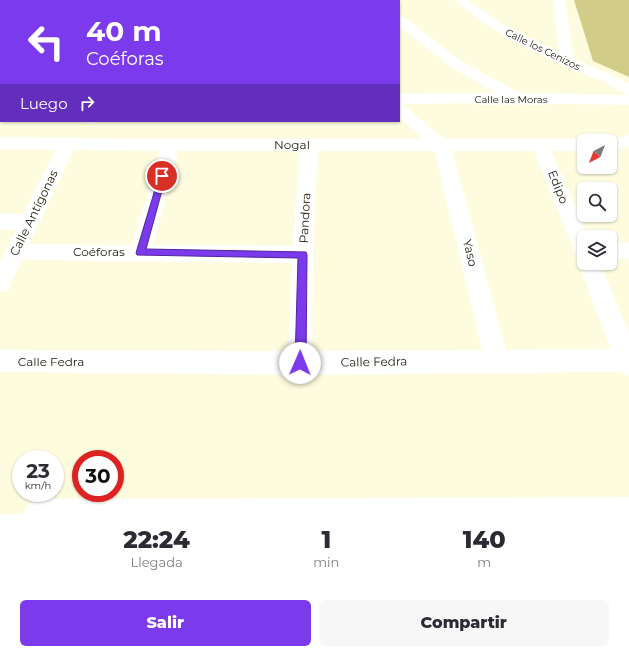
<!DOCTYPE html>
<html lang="es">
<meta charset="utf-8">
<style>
:root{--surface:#fff;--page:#f7f7f7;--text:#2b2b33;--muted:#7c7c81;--accent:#7c3aed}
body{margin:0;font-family:Montserrat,sans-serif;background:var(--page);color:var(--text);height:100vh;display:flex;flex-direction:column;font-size:15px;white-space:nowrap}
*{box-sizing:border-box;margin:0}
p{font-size:13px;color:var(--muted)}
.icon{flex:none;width:22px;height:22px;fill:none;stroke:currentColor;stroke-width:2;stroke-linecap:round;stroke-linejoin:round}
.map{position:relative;height:514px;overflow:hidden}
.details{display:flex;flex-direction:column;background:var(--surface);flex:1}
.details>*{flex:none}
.guide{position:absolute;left:0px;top:0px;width:400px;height:122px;box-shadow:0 1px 3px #0004;background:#7c3aed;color:#fff;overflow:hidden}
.needle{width:26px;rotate:222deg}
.buttons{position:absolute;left:577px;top:134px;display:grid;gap:8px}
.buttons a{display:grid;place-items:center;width:40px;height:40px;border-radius:6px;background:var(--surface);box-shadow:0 1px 3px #0004;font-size:20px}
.speed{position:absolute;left:12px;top:450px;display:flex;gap:8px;font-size:20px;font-weight:700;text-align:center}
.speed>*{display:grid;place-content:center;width:52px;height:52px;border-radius:50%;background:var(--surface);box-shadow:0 1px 3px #0004;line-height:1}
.speed small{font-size:10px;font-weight:400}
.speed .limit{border:6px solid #d22;background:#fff;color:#111}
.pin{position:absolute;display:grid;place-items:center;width:34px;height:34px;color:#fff;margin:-17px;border:2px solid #fff;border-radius:50%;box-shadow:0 1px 4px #0007}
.me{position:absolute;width:44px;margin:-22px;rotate:1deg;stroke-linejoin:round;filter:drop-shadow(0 0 3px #0008)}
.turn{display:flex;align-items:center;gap:14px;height:84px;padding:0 20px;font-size:18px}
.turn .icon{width:52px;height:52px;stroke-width:2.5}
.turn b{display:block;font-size:28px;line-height:34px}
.then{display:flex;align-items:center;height:38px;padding:0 20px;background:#0003;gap:8px;font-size:15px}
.eta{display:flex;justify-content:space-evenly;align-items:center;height:68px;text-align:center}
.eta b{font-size:24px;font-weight:800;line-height:28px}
.primary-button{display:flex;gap:8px;margin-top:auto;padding:8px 20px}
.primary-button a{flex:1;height:46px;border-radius:6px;background:var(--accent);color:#fff;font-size:16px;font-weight:800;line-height:46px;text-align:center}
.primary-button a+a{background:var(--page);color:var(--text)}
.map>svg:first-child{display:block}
.green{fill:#d2cc89}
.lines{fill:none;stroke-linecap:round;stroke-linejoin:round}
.service{fill:#fff;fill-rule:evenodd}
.minor{fill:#fff;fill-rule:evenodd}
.tertiary{fill:#fff;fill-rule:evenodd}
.wall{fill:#cbc582}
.shaded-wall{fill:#a5a06a}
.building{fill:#ece597;stroke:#a5a06a}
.route{fill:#7c3aed;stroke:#51269a}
.labels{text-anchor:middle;stroke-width:4;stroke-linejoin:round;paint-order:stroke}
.far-street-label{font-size:10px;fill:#222116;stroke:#fff}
.street-label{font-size:12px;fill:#222116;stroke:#fff}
</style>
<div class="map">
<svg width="629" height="514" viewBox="0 0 629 514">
<rect width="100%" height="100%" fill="#fefcde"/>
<polygon class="green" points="574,0 629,0 629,77 593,61"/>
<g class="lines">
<g class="service">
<rect x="157" y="0" width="6" height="1"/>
<polygon points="244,0 251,0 244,1"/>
<polygon points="0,117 1,121 4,122 0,123"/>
<polygon points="86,121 97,121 93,124 87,123"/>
</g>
<g class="minor">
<rect x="296" y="0" width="13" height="1"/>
<rect x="372" y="0" width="13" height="1"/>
<polygon points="454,0 468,0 503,24 559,53 553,0 565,0 574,59 627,82 629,83 629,95 624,93 602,81 562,65 520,45 481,21"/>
<polygon points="399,16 404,17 461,61 520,93 629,95 629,105 517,103 402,104 448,142 451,146 506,350 611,349 578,263 581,257 577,256 574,250 532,146 535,142 541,140 547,142 589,237 584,237 584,263 600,263 629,334 629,376 620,372 300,375 0,372 0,350 288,351 292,263 22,260 8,290 0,292 0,261 16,230 0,230 0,214 23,214 59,143 62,139 68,137 74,139 77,143 29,244 132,245 162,145 165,141 171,139 177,141 180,145 153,245 293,246 300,145 303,141 309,139 315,141 318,145 313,255 312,351 482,350 434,148 399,117 399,94 497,93 451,67 399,26"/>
<rect x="610" y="243" width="19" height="16"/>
<polygon points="629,497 629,514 23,514 28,504 38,499"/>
</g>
<g class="tertiary">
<polygon points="629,135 629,147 610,151 610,141 603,141"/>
<polygon points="0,137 171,139 584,139 591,141 584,141 584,151 171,151 0,149"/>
</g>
</g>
<polygon class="wall" points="89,0 127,0 89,1"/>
<polygon class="shaded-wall" points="48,0 57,0 57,1 45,1"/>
<g class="building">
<polygon points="2,0 48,0 45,1 3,1"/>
<polygon points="0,42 1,43 1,75 0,73"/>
</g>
<polygon class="route" points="162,173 166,176 146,249 306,252 307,255 306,363 304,366 300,368 296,366 295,363 298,258 137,255 136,253 159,176"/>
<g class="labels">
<g class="far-street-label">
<text transform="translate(543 49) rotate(26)" y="4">Calle los Cenizos</text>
<text x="511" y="103">Calle las Moras</text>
</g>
<g class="street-label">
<text x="292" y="149">Nogal</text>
<text transform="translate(558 187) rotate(68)" y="4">Edipo</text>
<text transform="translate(34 213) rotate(-64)" y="4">Calle Antígonas</text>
<text transform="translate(305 218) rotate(-87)" y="4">Pandora</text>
<text x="99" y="256">Coéforas</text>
<text transform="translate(470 253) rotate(76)" y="4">Yaso</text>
<text x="51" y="366">Calle Fedra</text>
<text transform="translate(374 362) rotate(-1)" y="4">Calle Fedra</text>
</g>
</g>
</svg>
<div class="buttons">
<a><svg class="needle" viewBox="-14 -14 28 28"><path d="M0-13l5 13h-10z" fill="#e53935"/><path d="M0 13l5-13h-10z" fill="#7c7c81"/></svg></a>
<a><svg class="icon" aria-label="search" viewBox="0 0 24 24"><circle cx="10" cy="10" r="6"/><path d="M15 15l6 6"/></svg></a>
<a><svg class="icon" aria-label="layers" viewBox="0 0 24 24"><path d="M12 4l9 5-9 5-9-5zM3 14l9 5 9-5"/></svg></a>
</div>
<div class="speed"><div>23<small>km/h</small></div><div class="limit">30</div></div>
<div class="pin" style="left:162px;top:176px;background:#d93025"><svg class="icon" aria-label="arrive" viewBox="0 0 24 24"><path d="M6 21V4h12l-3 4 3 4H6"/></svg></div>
<svg class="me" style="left:300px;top:363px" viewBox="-20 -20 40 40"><circle r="19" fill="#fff"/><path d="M0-13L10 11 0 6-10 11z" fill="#7c3aed"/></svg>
<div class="guide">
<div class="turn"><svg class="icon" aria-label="left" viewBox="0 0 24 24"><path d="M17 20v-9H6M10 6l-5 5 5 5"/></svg><div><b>40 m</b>Coéforas</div></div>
<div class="then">Luego<svg class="icon" aria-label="right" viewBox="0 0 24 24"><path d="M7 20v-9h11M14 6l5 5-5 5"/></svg></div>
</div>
</div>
<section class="details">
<div class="eta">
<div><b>22:24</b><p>Llegada</p></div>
<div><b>1</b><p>min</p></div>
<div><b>140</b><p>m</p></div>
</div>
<div class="primary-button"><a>Salir</a><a>Compartir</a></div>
</section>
